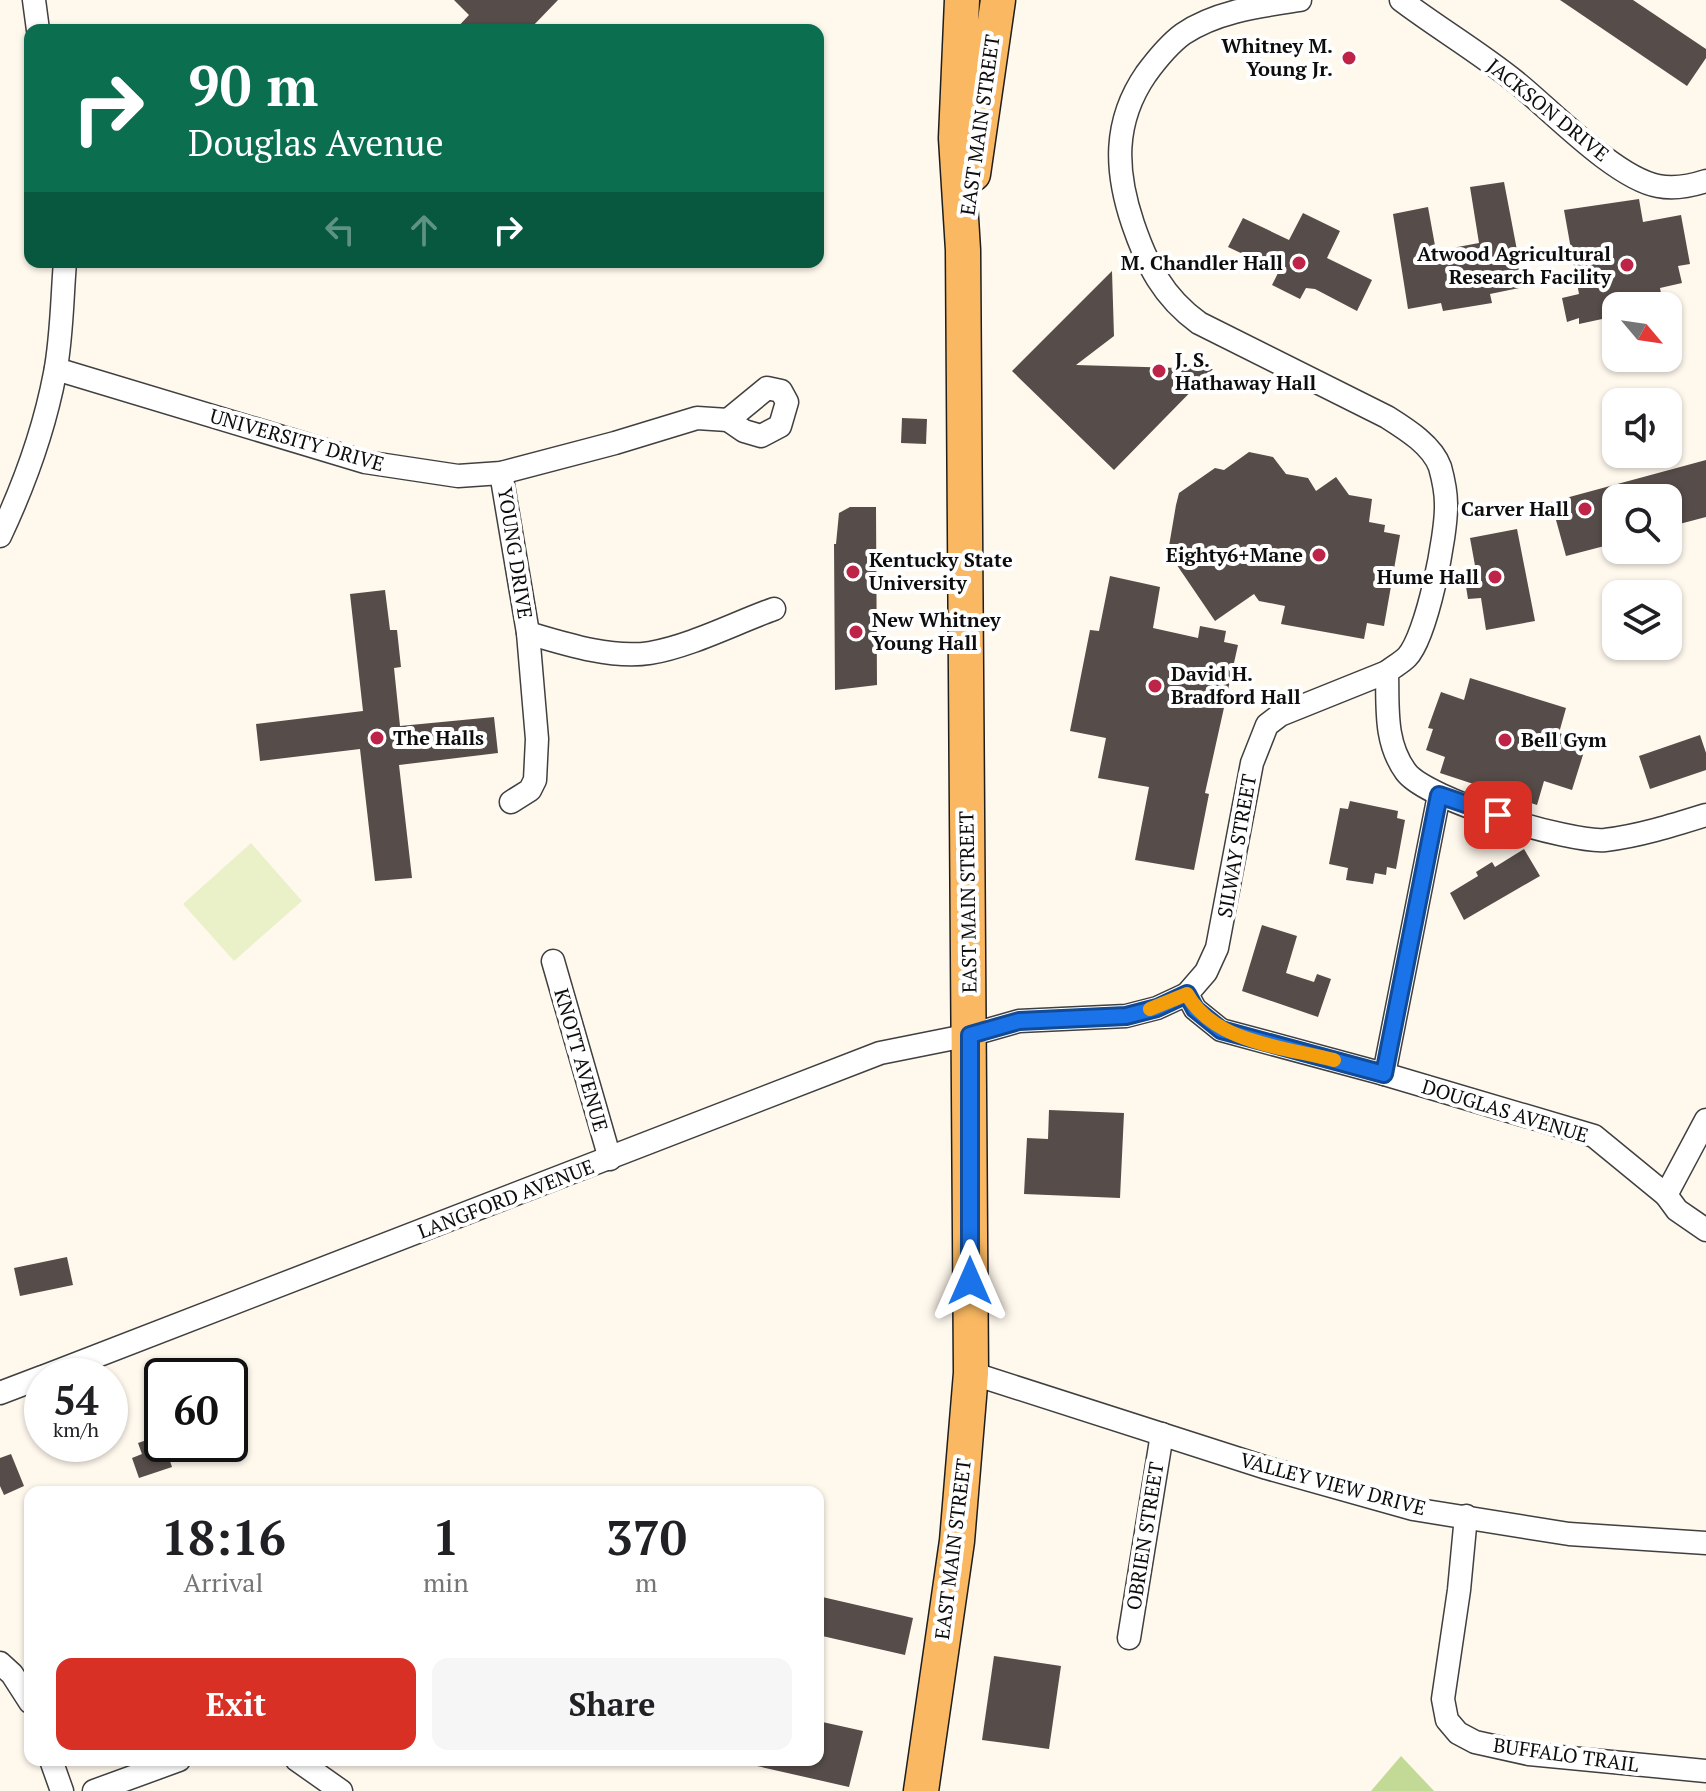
<!DOCTYPE html>
<style>
:root{--surface:#fff;--page:#f6f6f6;--text:#202124;--muted:#757577;--accent:#d93025}
body{margin:0;font-family:"PT Serif",serif;background:var(--page);color:var(--text);height:100vh;display:flex;flex-direction:column;font-size:30px;white-space:nowrap}
*{box-sizing:border-box;margin:0}
p{font-size:26px;color:var(--muted)}
.icon{flex:none;width:44px;height:44px;fill:none;stroke:currentColor;stroke-width:2;stroke-linecap:round;stroke-linejoin:round}
.map{position:relative;flex:1;overflow:hidden}
.drawer{position:absolute;left:24px;top:1486px;width:800px;height:280px;display:flex;flex-direction:column;background:var(--surface);border-radius:16px;box-shadow:0 2px 6px #0004}
.drawer>*{flex:none}
.banner{position:absolute;left:24px;top:24px;width:800px;height:244px;border-radius:16px;box-shadow:0 2px 6px #0004;background:#0b6e4f;color:#fff;overflow:hidden}
.needle{width:52px;rotate:119deg}
.fabs{position:absolute;left:1602px;top:292px;display:grid;gap:16px}
.fabs a{display:grid;place-items:center;width:80px;height:80px;border-radius:16px;background:var(--surface);box-shadow:0 2px 6px #0004;font-size:40px}
.speed{position:absolute;left:24px;top:1358px;display:flex;gap:16px;font-size:40px;font-weight:700;text-align:center}
.speed>*{display:grid;place-content:center;width:104px;height:104px;border-radius:50%;background:var(--surface);box-shadow:0 2px 6px #0004;line-height:1}
.speed small{font-size:20px;font-weight:400}
.speed .limit{border:4px solid #111;border-radius:12px;background:#fff;color:#111}
.pin{position:absolute;display:grid;place-items:center;width:68px;height:68px;color:#fff;margin:-34px;border-radius:16px;box-shadow:0 4px 12px #0006}
.me{position:absolute;width:88px;margin:-44px;rotate:0deg;stroke-linejoin:round;filter:drop-shadow(0 0 6px #0008)}
.turn{display:flex;align-items:center;gap:28px;height:168px;padding:0 32px;font-size:36px}
.turn .icon{width:104px;height:104px;stroke-width:2.5}
.turn b{display:block;font-size:56px;line-height:68px}
.lanes{display:flex;align-items:center;height:76px;padding:0 32px;background:#0003;justify-content:center;gap:40px;direction:ltr}
.lanes .off{opacity:.35}
.eta{display:flex;justify-content:space-evenly;align-items:center;height:136px;text-align:center}
.eta b{font-size:48px;font-weight:700;line-height:56px}
.button{display:flex;gap:16px;margin-top:auto;padding:16px 32px}
.button a{flex:1;height:92px;border-radius:16px;background:var(--accent);color:#fff;font-size:32px;font-weight:700;line-height:92px;text-align:center}
.button a+a{background:var(--page);color:var(--text)}
.map>svg:first-child{display:block}
.forest{fill:#c2da96}
.pitch{fill:#eaf1c8}
.building{fill:#564c49}
.lines{fill:none;stroke-linecap:round;stroke-linejoin:round}
.street-casing{stroke:#404040;stroke-width:25}
.primary-casing{stroke:#1e1e1e;stroke-width:37}
.street{stroke:#fff;stroke-width:22}
.primary{stroke:#fab862;stroke-width:34}
.route-casing{stroke:#114b97;stroke-width:20}
.route{stroke:#1a73e8;stroke-width:14}
.slow{stroke:#f59e0b;stroke-width:14}
.poi-dot{fill:#be2448;stroke:#fff;stroke-width:3}
.labels{text-anchor:middle;stroke-width:8;stroke-linejoin:round;paint-order:stroke}
.poi-label{font-size:20px;font-weight:bold;fill:#0d0d0d;stroke:#fff;text-anchor:end}
.street-label{font-size:20px;fill:#0d0d0d;stroke:#fff}
</style>
<div class="map">
<svg width="1706" height="1791" viewBox="0 0 1706 1791">
<rect width="100%" height="100%" fill="#fff8ed"/>
<polygon class="forest" points="1401,1756 1434,1791 1371,1791"/>
<polygon class="pitch" points="251,843 302,901 234,961 183,904"/>
<g class="building">
<polygon points="454,0 558,0 529,30 455,30 469,15"/>
<polygon points="1560,0 1633,0 1706,49 1706,58 1687,86"/>
<polygon points="1504,182 1524,287 1490,294 1492,303 1443,311 1441,303 1408,309 1393,214 1428,207 1436,251 1479,243 1470,187"/>
<polygon points="1639,199 1643,222 1681,215 1690,264 1678,266 1682,283 1660,288 1663,304 1616,306 1616,316 1579,324 1579,318 1567,322 1562,298 1579,294 1564,210"/>
<polygon points="1303,213 1340,231 1327,258 1372,280 1357,311 1315,289 1306,288 1300,299 1272,285 1279,271 1228,247 1243,218 1289,240"/>
<polygon points="1112,271 1114,336 1076,365 1213,369 1114,470 1012,371"/>
<polygon points="902,418 927,419 926,444 901,443"/>
<polygon points="1249,452 1273,457 1286,474 1308,478 1316,491 1336,477 1349,495 1372,499 1369,522 1385,525 1384,532 1400,535 1384,626 1367,623 1364,639 1281,624 1285,606 1259,601 1254,594 1215,621 1168,552 1176,505 1179,493 1215,468 1224,470"/>
<polygon points="1706,460 1706,517 1668,527 1668,498 1616,498 1616,543 1566,556 1551,502"/>
<polygon points="850,507 876,507 877,685 835,690 834,544 836,544 839,513"/>
<polygon points="1517,529 1535,621 1486,630 1481,598 1468,599 1464,574 1476,571 1470,538"/>
<polygon points="1110,576 1160,587 1153,628 1198,638 1200,626 1226,631 1224,642 1238,645 1205,793 1209,794 1194,870 1135,860 1149,787 1098,778 1106,738 1070,731 1090,630 1099,631"/>
<polygon points="385,590 390,630 397,630 401,667 394,668 400,726 494,717 498,753 399,765 412,878 375,881 360,749 260,761 256,724 363,711 350,594"/>
<polygon points="1470,678 1566,708 1559,733 1587,742 1572,790 1544,781 1537,805 1440,773 1445,757 1426,750 1433,729 1428,728 1441,692 1464,700"/>
<polygon points="1700,735 1706,753 1706,770 1650,789 1639,756"/>
<polygon points="1350,801 1398,811 1397,818 1405,820 1396,869 1387,867 1386,875 1375,873 1373,884 1346,880 1348,868 1329,864 1340,808 1348,809"/>
<polygon points="1524,849 1540,876 1464,920 1450,893 1478,876 1476,872 1492,862 1495,867"/>
<polygon points="1262,925 1297,936 1286,973 1314,982 1317,974 1331,979 1318,1017 1242,991"/>
<polygon points="1049,1110 1124,1113 1120,1198 1024,1194 1027,1138 1048,1139"/>
<polygon points="67,1257 73,1285 20,1296 14,1268"/>
<polygon points="161,1435 172,1467 139,1478 132,1458 142,1454 138,1443"/>
<polygon points="11,1454 24,1486 4,1495 0,1486 0,1458"/>
<polygon points="818,1596 913,1618 905,1655 818,1635"/>
<polygon points="994,1656 1061,1666 1049,1749 982,1740"/>
<polygon points="818,1721 863,1731 849,1787 757,1766 758,1760 818,1760"/>
</g>
<g class="lines">
<defs>
<g id="street">
<polyline points="34,0 38,30"/>
<path d="M1300,0c-39,6 -83,11 -117,34 -15,11 -26,25 -37,40 -33,48 -31,97 -13,150 14,41 30,73 66,99l188,94c19,12 45,28 53,50 3,11 6,26 6,37 1,30 -19,132 -39,153 -6,6 -14,10 -20,15 1,35 -3,70 19,100 21,28 164,71 199,68 34,-4 69,-15 101,-25"/>
<path d="M1401,0c37,28 78,52 115,82 35,28 99,96 142,104 15,3 33,0 48,-5"/>
<polyline points="56,369 365,462 458,476 501,473 615,443 697,418 728,420"/>
<polygon points="767,388 781,391 787,402 780,426 761,436 744,431 728,420"/>
<polyline points="501,473 528,633 537,739 535,780 530,790 511,802"/>
<path d="M0,536c25,-53 44,-105 55,-163 7,-36 7,-75 10,-111"/>
<path d="M528,633c37,11 84,26 122,20 41,-7 85,-30 124,-44"/>
<polyline points="553,961 610,1159"/>
<polyline points="1187,994 1206,972 1217,948 1252,763 1267,725 1280,715 1387,672"/>
<polyline points="1384,1074 1439,795"/>
<polyline points="1706,1120 1666,1195 1677,1210 1706,1230"/>
<polyline points="971,1373 1267,1468 1413,1509 1569,1534 1706,1543"/>
<polyline points="45,1376 880,1053 970,1035 1019,1021 1126,1016 1157,1008 1187,994 1195,1009 1221,1030 1384,1074 1594,1136 1666,1195"/>
<polyline points="0,1393 42,1377"/>
<polyline points="1466,1516 1459,1590 1443,1699 1447,1720 1458,1733 1475,1742 1529,1754 1706,1771"/>
<polyline points="1129,1638 1162,1434"/>
<polyline points="0,1663 12,1674 30,1702"/>
<polyline points="51,1760 62,1791"/>
<polyline points="297,1760 341,1791"/>
<polyline points="94,1791 179,1760"/>
</g>
<g id="primary">
<polyline points="973,174 998,0"/>
<polyline points="921,1791 957,1541 971,1373 963,250 956,138 962,0"/>
</g>
</defs>
<use href="#street" class="street-casing"/>
<use href="#primary" class="primary-casing"/>
<use href="#street" class="street"/>
<use href="#primary" class="primary"/>
</g>
<g class="lines">
<defs>
<polyline id="route" points="970,1281 970,1035 1019,1021 1126,1016 1157,1008 1187,994 1195,1009 1221,1030 1384,1074 1439,795 1498,815"/>
</defs>
<use href="#route" class="route-casing"/>
<use href="#route" class="route"/>
<path class="slow" d="M1150,1009l37,-15c27,49 97,53 147,66"/>
</g>
<g class="poi-dot">
<circle cx="1349" cy="58" r="8"/>
<circle cx="1299" cy="263" r="8"/>
<circle cx="1627" cy="265" r="8"/>
<circle cx="1159" cy="371" r="8"/>
<circle cx="1585" cy="509" r="8"/>
<circle cx="1319" cy="555" r="8"/>
<circle cx="853" cy="572" r="8"/>
<circle cx="1495" cy="577" r="8"/>
<circle cx="856" cy="632" r="8"/>
<circle cx="1155" cy="686" r="8"/>
<circle cx="377" cy="738" r="8"/>
<circle cx="1505" cy="740" r="8"/>
</g>
<g class="labels">
<g class="poi-label">
<text x="1333" y="53">Whitney M.<tspan x="1333" dy="23">Young Jr.</tspan></text>
<text x="1611" y="261">Atwood Agricultural<tspan x="1611" dy="23">Research Facility</tspan></text>
<text x="1283" y="270">M. Chandler Hall</text>
<text x="1175" y="367" text-anchor="start">J. S.<tspan x="1175" dy="23">Hathaway Hall</tspan></text>
<text x="1569" y="516">Carver Hall</text>
<text x="1303" y="562">Eighty6+Mane</text>
<text x="869" y="567" text-anchor="start">Kentucky State<tspan x="869" dy="23">University</tspan></text>
<text x="1479" y="584">Hume Hall</text>
<text x="872" y="627" text-anchor="start">New Whitney<tspan x="872" dy="23">Young Hall</tspan></text>
<text x="1171" y="681" text-anchor="start">David H.<tspan x="1171" dy="23">Bradford Hall</tspan></text>
<text x="393" y="745" text-anchor="start">The Halls</text>
<text x="1521" y="747" text-anchor="start">Bell Gym</text>
</g>
<g class="street-label">
<text transform="translate(1548 110) rotate(39)" y="7">JACKSON DRIVE</text>
<text transform="translate(980 125) rotate(-82)" y="7">EAST MAIN STREET</text>
<text transform="translate(297 440) rotate(16)" y="7">UNIVERSITY DRIVE</text>
<text transform="translate(515 553) rotate(81)" y="7">YOUNG DRIVE</text>
<text transform="translate(1237 846) rotate(-80)" y="7">SILWAY STREET</text>
<text transform="translate(968 902) rotate(-91)" y="7">EAST MAIN STREET</text>
<text transform="translate(581 1060) rotate(74)" y="7">KNOTT AVENUE</text>
<text transform="translate(1505 1111) rotate(17)" y="7">DOUGLAS AVENUE</text>
<text transform="translate(506 1199) rotate(-21)" y="7">LANGFORD AVENUE</text>
<text transform="translate(1333 1484) rotate(15)" y="7">VALLEY VIEW DRIVE</text>
<text transform="translate(1145 1536) rotate(-81)" y="7">OBRIEN STREET</text>
<text transform="translate(953 1549) rotate(-83)" y="7">EAST MAIN STREET</text>
<text transform="translate(1566 1755) rotate(8)" y="7">BUFFALO TRAIL</text>
</g>
</g>
</svg>
<div class="fabs">
<a><svg class="needle" viewBox="-14 -14 28 28"><path d="M0-13l5 13h-10z" fill="#e53935"/><path d="M0 13l5-13h-10z" fill="#757577"/></svg></a>
<a><svg class="icon" aria-label="sound" viewBox="0 0 24 24"><path d="M4 9h4l5-4v14l-5-4H4zM17 9q2 3 0 6"/></svg></a>
<a><svg class="icon" aria-label="search" viewBox="0 0 24 24"><circle cx="10" cy="10" r="6"/><path d="M15 15l6 6"/></svg></a>
<a><svg class="icon" aria-label="layers" viewBox="0 0 24 24"><path d="M12 4l9 5-9 5-9-5zM3 14l9 5 9-5"/></svg></a>
</div>
<div class="speed"><div>54<small>km/h</small></div><div class="limit">60</div></div>
<div class="pin" style="left:1498px;top:815px;background:#d93025"><svg class="icon" aria-label="arrive" viewBox="0 0 24 24"><path d="M6 21V4h12l-3 4 3 4H6"/></svg></div>
<svg class="me" style="left:970px;top:1281px" viewBox="-20 -20 40 40"><path d="M0-17L14 15 0 8-14 15z" fill="#1a73e8" stroke="#fff" stroke-width="4"/></svg>
<div class="banner">
<div class="turn"><svg class="icon" aria-label="right" viewBox="0 0 24 24"><path d="M7 20v-9h11M14 6l5 5-5 5"/></svg><div><b>90 m</b>Douglas Avenue</div></div>
<div class="lanes"><svg class="icon off" aria-label="left" viewBox="0 0 24 24"><path d="M17 20v-9H6M10 6l-5 5 5 5"/></svg><svg class="icon off" aria-label="ahead" viewBox="0 0 24 24"><path d="M12 20V5M6 11l6-6 6 6"/></svg><svg class="icon" aria-label="right" viewBox="0 0 24 24"><path d="M7 20v-9h11M14 6l5 5-5 5"/></svg></div>
</div>
<section class="drawer">
<div class="eta">
<div><b>18:16</b><p>Arrival</p></div>
<div><b>1</b><p>min</p></div>
<div><b>370</b><p>m</p></div>
</div>
<div class="button"><a>Exit</a><a>Share</a></div>
</section>
</div>
